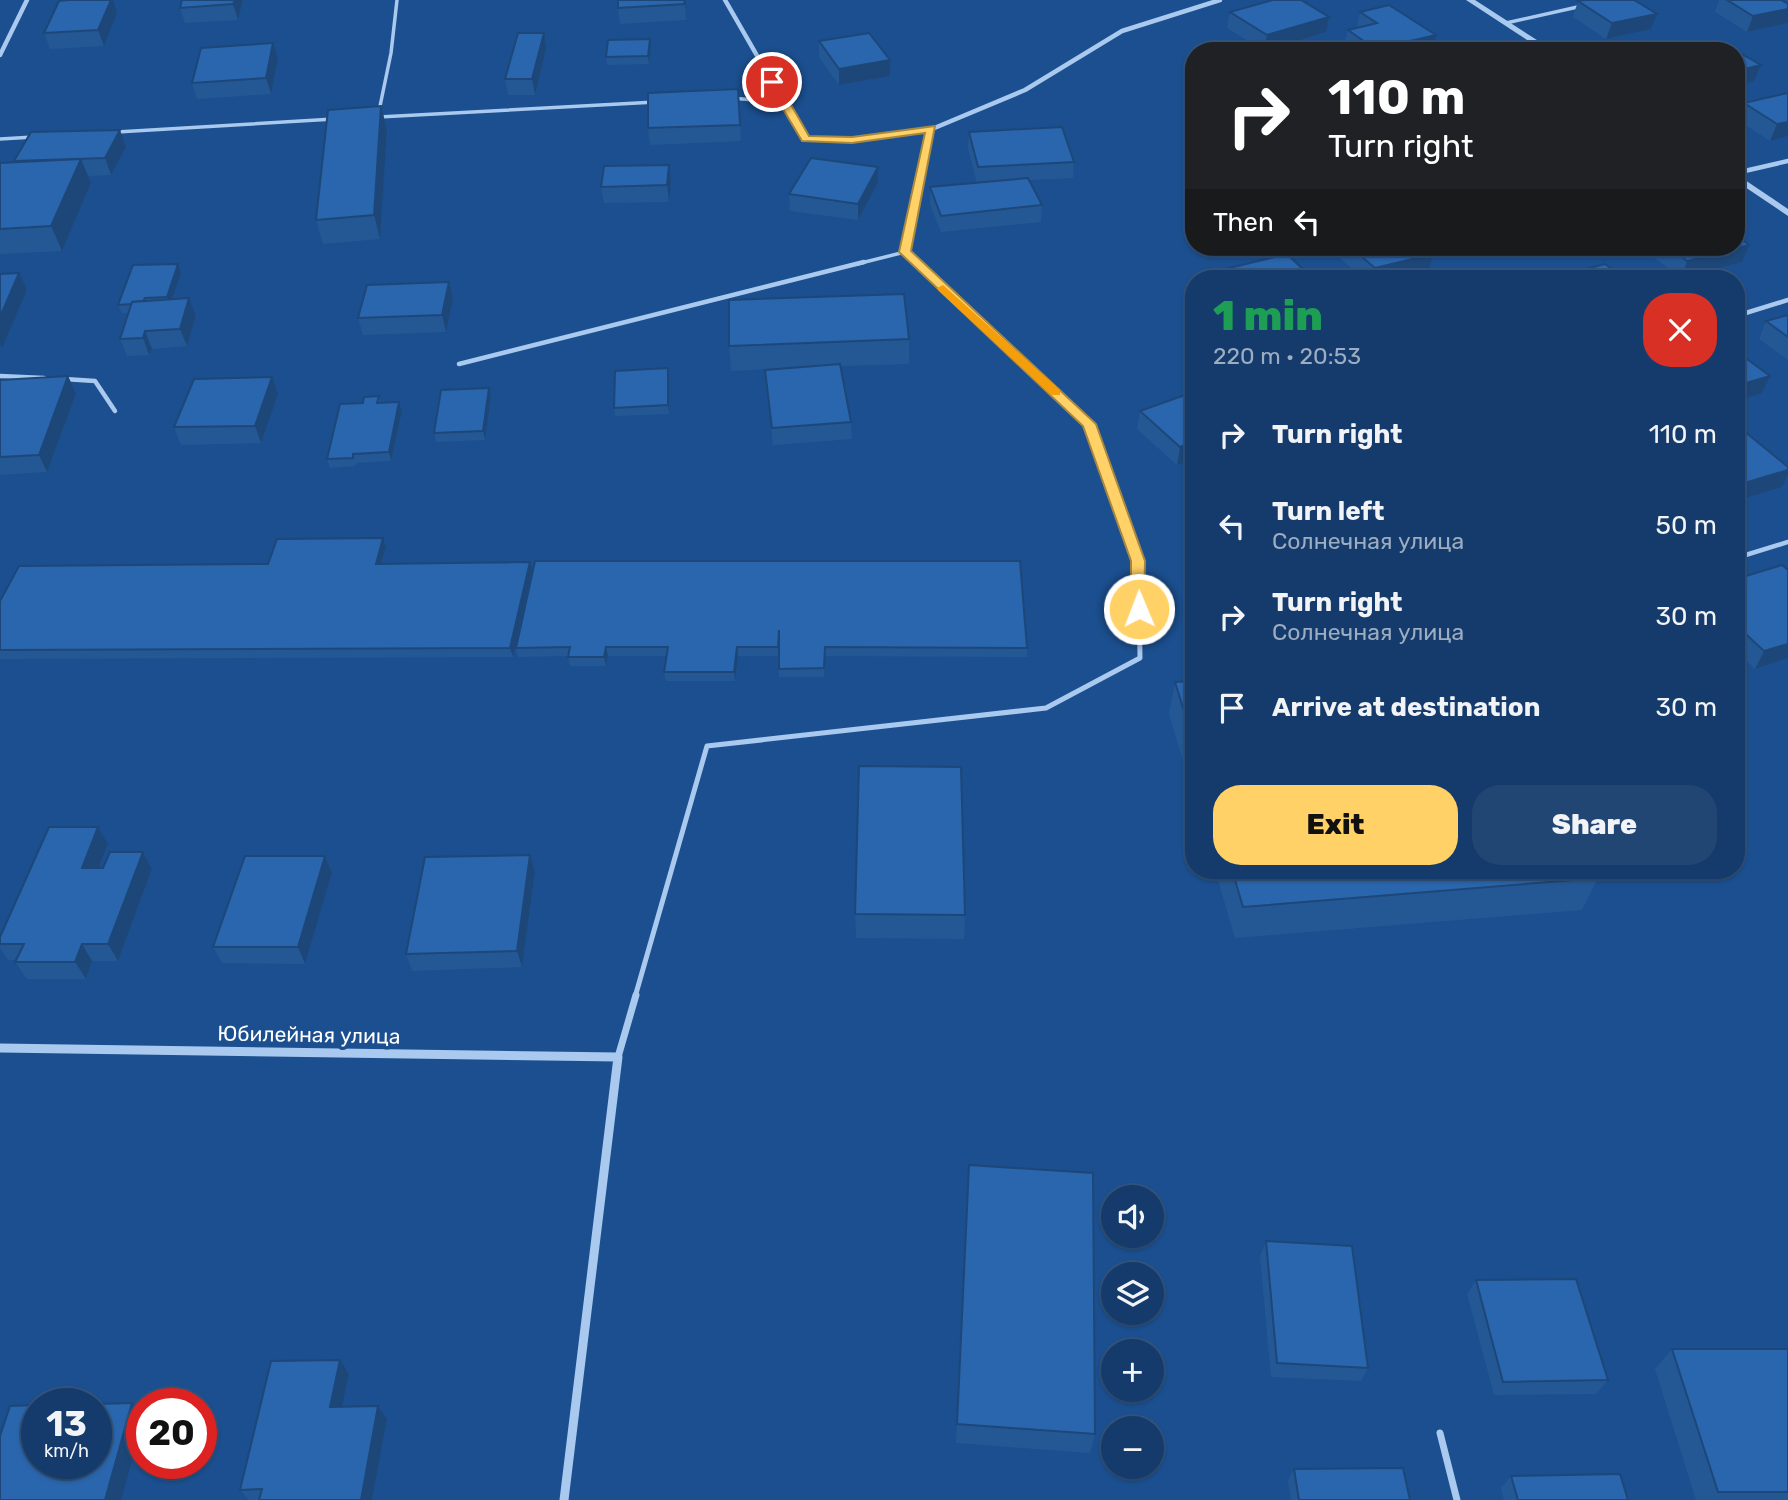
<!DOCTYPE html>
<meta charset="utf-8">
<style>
:root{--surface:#143b6b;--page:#214673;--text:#f1f3f6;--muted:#9dadc1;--line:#33557e;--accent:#ffd166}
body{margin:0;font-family:Rubik,sans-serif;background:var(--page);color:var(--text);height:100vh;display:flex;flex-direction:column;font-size:26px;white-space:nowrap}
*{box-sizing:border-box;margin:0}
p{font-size:23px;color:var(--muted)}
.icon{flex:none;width:38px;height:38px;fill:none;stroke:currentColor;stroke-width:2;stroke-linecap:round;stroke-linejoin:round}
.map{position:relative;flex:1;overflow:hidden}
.panel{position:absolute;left:1185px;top:270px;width:560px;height:609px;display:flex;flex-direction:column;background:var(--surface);border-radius:28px;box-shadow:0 2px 5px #0004,0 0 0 2px var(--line)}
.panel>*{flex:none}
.top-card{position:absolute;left:1185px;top:42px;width:560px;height:214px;border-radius:28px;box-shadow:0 2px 5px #0004,0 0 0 2px var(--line);background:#202124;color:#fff;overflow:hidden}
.buttons{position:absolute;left:1101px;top:1185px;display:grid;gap:14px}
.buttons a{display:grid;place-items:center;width:63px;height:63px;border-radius:50%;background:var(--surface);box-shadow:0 2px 5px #0004,0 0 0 2px var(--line);font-size:35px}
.speed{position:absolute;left:21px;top:1388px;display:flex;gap:14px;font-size:35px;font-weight:700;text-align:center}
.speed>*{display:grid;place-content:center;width:91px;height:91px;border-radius:50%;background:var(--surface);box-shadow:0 2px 5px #0004,0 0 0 2px var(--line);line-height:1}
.speed small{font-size:18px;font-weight:400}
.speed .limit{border:10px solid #d22;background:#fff;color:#111}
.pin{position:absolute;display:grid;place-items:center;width:60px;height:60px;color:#fff;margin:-30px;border:4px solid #fff;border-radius:50%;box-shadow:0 2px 7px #0007}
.me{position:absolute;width:77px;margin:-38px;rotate:359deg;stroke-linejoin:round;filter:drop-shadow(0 0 5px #0008)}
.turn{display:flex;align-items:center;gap:24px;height:147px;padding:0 28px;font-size:32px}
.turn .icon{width:91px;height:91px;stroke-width:2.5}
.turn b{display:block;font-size:49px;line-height:60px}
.then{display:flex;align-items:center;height:66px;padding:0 28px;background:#0003;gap:14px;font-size:26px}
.round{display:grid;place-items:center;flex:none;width:74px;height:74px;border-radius:28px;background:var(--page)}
.head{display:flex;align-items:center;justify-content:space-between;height:119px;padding:0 28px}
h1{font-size:42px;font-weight:800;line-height:52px;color:#1e9e55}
.primary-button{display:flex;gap:14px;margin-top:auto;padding:14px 28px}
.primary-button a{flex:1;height:80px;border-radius:28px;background:var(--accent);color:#111;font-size:28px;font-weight:800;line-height:80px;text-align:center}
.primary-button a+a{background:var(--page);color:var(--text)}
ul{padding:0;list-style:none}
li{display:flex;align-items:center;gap:21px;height:91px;padding:0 28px}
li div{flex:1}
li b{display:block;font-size:26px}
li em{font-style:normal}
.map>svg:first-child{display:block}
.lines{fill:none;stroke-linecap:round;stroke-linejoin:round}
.service-far3{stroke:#a9c9ee;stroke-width:3.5}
.service-far2{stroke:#a9c9ee;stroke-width:4.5}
.service-far1{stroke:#a9c9ee;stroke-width:5}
.service{stroke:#a9c9ee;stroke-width:7}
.minor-far1{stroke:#a9c9ee;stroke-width:4.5}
.minor{stroke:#a9c9ee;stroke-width:9}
.tertiary{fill:#a9c9ee;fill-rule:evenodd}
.wall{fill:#245895}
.shaded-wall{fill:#1d4779}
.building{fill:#2a66ad;stroke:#1d4779;stroke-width:2}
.route{fill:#ffd166;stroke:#a68842;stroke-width:2}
.slow{fill:#f59e0b}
.labels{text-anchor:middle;stroke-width:7;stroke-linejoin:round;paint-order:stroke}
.street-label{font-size:21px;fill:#fff;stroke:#1b4f8f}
</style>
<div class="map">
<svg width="1788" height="1500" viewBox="0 0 1788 1500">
<rect width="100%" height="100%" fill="#1b4f8f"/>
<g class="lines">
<g class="service-far3">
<polyline points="1506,23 1582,6"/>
<polyline points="732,98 784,103"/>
<polyline points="379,111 391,53 397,0"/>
<polyline points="379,117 656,102"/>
<polyline points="117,132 334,119"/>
<polyline points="0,139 34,137"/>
<polyline points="857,264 905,252"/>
<polyline points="918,264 905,252 932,129"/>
</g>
<g class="service-far2">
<polyline points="916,262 1089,424 1138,561 1139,591"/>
<polyline points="1736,316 1788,300"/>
<polyline points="459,364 864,262"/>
<polyline points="0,376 44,378"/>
<polyline points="64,379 95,381 115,411"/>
<polyline points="1736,558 1788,542"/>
</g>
<polyline class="service-far1" points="635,997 707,746 1046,708 1140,658 1139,589"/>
<g class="service">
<polyline points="618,1057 636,995"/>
<polyline points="1440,1433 1457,1500"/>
</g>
<g class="minor-far1">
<polyline points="725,0 805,139 852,140 932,129 1025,90 1122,31 1220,0"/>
<polyline points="0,55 27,0"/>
<polyline points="1736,173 1788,161"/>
</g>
<polyline class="minor" points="0,1048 618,1057 564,1500"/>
<g class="tertiary">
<polygon points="1466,0 1475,0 1554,51 1544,51"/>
<polygon points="1736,174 1788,209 1788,216 1736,181"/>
</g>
</g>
<g class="wall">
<polygon points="69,0 113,0 117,13 104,46 50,49 44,33"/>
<polygon points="243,0 238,20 185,23 180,8"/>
<polygon points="684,0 686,20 620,24 618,8"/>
<polygon points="1719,0 1781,0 1788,23 1747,32 1715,12"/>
<polygon points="1578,1 1657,14 1651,29 1606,39 1573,17"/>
<polygon points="1230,12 1326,32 1264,51 1227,28"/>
<polygon points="1360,12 1431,51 1352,51 1344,46 1348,30 1357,28"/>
<polygon points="819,41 890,60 890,76 839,85 819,57"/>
<polygon points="651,47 649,64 607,65 606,57"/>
<polygon points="546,49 535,95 508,95 505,79"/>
<polygon points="278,59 271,94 197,99 192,83"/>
<polygon points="738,89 741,141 650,145 648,128"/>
<polygon points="1788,93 1788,136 1770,141 1738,120 1744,103"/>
<polygon points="381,106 387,130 380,239 323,244 316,220"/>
<polygon points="969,132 1074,162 1073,178 1030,180 1042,205 1041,222 941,232 930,204 930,187 977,183 968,148"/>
<polygon points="126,147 111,175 88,176 91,183 62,251 0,254 0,163 15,162 14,161"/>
<polygon points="669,165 671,181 669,202 604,203 601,187"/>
<polygon points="1194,167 1194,187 1190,184"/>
<polygon points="878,183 858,220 790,211 789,194"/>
<polygon points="1336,247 1425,247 1433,254 1429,270 1398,278 1363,278 1334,253"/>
<polygon points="1457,247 1497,247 1466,255"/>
<polygon points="1640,247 1736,247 1742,262 1681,278"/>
<polygon points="178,264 181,273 172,299 189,298 196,316 187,346 152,349 149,355 127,356 120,339 129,313 122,313 118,305"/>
<polygon points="1213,272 1312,278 1212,278"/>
<polygon points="449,282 453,299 446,332 363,335 358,318"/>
<polygon points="1788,315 1788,360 1759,339 1766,321"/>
<polygon points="909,339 909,364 841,366 851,422 852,439 773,445 765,370 785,368 731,371 729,346"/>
<polygon points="668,368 669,377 669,414 615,416 614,408"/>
<polygon points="68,376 76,394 47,472 0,475 0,380"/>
<polygon points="278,394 261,443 181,445 174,427"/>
<polygon points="379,396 381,403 399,402 402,411 391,461 356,463 355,466 330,468 327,459 363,403"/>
<polygon points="491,397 485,440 436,442 434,433"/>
<polygon points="1194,403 1194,459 1177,465 1137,429 1140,411"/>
<polygon points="383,538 386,547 381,563 532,571 513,657 0,659 0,601 268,564"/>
<polygon points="1020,561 1027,648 1027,657 825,656 824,677 779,677 778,656 738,656 735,681 666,681 664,672 667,656 608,656 606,666 570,666 568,656 518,657 516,648"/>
<polygon points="1736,579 1788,658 1755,669 1736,651"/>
<polygon points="1194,681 1194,797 1169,714 1175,682"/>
<polygon points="98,827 108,844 99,868 103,868 143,852 152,869 118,961 92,961 86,979 27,979 15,962 16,960 8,960 0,948 0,937"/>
<polygon points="530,855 535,872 522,967 412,971 406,954"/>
<polygon points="325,856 332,873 305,964 222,963 213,947"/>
<polygon points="1215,870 1594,870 1598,878 1582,910 1235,938"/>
<polygon points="855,914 965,915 964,939 856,938"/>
<polygon points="969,1165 1095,1434 1090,1453 956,1443"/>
<polygon points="1266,1241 1368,1368 1361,1381 1271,1377 1260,1256"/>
<polygon points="1476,1280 1608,1380 1596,1394 1494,1395 1467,1294"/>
<polygon points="1672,1349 1788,1349 1788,1500 1696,1500 1655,1369"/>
<polygon points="349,1374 342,1407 378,1406 387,1419 372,1500 249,1500 240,1490"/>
<polygon points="1294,1469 1410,1500 1291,1500 1288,1481"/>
<polygon points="1511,1476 1628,1500 1504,1500 1501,1488"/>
</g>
<g class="shaded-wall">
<polygon points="111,0 113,0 117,13 104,46 98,30"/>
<polygon points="235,0 243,0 238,20 233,4"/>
<polygon points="1788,9 1788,23 1747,32 1753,16"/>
<polygon points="1657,14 1651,29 1606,39 1612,23"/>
<polygon points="1329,17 1326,32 1264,51 1267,35"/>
<polygon points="544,33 546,49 535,95 532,79"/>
<polygon points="1436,35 1432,51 1375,51 1375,49"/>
<polygon points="650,39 651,47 649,64 648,56"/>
<polygon points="273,43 278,59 271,94 266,78"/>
<polygon points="890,60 890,76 839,85 839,69"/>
<polygon points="1761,65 1754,81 1736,86 1736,71"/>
<polygon points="381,106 387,130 380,239 374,215"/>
<polygon points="1788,122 1788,136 1770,141 1777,124"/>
<polygon points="120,130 126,147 111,175 105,158"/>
<polygon points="81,159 91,183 62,251 51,226"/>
<polygon points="669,165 671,181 669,202 667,185"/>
<polygon points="878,167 878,183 858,220 858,204"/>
<polygon points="1749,245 1742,262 1681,278 1687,261"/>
<polygon points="1469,247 1497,247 1466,255"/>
<polygon points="1433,254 1429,270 1398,278 1372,278 1375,268"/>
<polygon points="178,264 181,273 170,305 167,297"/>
<polygon points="19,273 27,290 2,348 0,343 0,317"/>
<polygon points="449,282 453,299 446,332 442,315"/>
<polygon points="189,298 196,316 187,346 180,329"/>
<polygon points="145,331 152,349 149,355 143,338"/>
<polygon points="668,368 669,377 669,414 668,405"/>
<polygon points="68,376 76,394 47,472 39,455"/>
<polygon points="1770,376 1762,393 1736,401 1736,386"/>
<polygon points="272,377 278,394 261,443 255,426"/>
<polygon points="489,388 491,397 485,440 483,431"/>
<polygon points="399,402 402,411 391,461 389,452"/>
<polygon points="1194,442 1194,459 1177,465 1180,447"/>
<polygon points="1788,470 1788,474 1782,487 1736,501 1736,490 1738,485"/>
<polygon points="383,538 386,547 378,572 376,564"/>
<polygon points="530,562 532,571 513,657 510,648"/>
<polygon points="1788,644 1788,658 1755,669 1764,651"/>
<polygon points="606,647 608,656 606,666 604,657"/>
<polygon points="737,647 738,656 735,681 734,672"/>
<polygon points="98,827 108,844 92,885 82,868"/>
<polygon points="143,852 152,869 118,961 108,944"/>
<polygon points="530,855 535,872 522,967 517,951"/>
<polygon points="325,856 332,873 305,964 298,947"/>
<polygon points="82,944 92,961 86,979 75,962"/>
<polygon points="340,1360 349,1374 339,1421 330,1407"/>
<polygon points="132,1403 142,1414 142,1425 121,1500 105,1500"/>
<polygon points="378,1406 387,1419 372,1500 361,1500"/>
</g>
<g class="building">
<polygon points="69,0 111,0 98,30 44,33 59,1"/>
<polygon points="182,0 235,0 233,4 180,8"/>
<polygon points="618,0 684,0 685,4 618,8"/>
<polygon points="1273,0 1301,0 1329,17 1267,35 1230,12"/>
<polygon points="1585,0 1634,0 1657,14 1612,23 1578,1"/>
<polygon points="1727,0 1781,0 1788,4 1788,9 1753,16"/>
<polygon points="1389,5 1436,35 1375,49 1348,30 1377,23 1360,12"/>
<polygon points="518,33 544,33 532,79 505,79"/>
<polygon points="869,33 890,60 839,69 819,41"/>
<polygon points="650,39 648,56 606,57 608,40"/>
<polygon points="273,43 266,78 192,83 201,48"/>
<polygon points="1727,46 1736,51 1707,51"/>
<polygon points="1736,51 1761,65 1736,71"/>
<polygon points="738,89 740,125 648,128 648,93"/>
<polygon points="1788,93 1788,122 1777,124 1744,103"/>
<polygon points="381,106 374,215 316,220 328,110"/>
<polygon points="1062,127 1074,162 978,167 969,132"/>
<polygon points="120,130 105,158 14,161 31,132"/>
<polygon points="811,158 878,167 858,204 789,194"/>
<polygon points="81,159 51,226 0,229 0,163"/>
<polygon points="669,165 667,185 601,187 604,166"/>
<polygon points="1028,178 1042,205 941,216 930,187"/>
<polygon points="1736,235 1749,245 1687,261 1669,247 1736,247"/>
<polygon points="1350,247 1425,247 1433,254 1375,268"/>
<polygon points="1287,254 1312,278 1219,278 1213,272"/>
<polygon points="178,264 167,297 145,298 143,301 132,302 132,304 118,305 133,265"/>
<polygon points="1605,264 1624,278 1552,278"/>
<polygon points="19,273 0,317 0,274"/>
<polygon points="449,282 442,315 358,318 367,285"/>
<polygon points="904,294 909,339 729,346 729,300"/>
<polygon points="189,298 180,329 145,331 143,338 120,339 132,302"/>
<polygon points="1788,315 1788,337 1766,321"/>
<polygon points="1736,351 1770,376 1736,386"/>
<polygon points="840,364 851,422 772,428 765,370"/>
<polygon points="668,368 668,405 614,408 615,371"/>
<polygon points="68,376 39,455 0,457 0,380"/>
<polygon points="272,377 255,426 174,427 194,379"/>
<polygon points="489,388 483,431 434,433 441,390"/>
<polygon points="1185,395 1194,403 1194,442 1180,447 1140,411"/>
<polygon points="379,396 377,403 399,402 389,452 353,454 353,458 327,459 340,404 363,403 364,397"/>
<polygon points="1744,431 1788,467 1788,470 1738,485 1736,483 1736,433"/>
<polygon points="383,538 376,564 530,562 510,648 0,650 0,601 19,566 268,564 277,539"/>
<polygon points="535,561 1020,561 1027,648 825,647 824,668 779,669 779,630 778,647 737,647 734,672 664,672 668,647 606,647 604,657 568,657 570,647 516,648"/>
<polygon points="1782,565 1788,570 1788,644 1764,651 1736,625 1736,579"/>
<polygon points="1194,681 1194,743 1175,682"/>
<polygon points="859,766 961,767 965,915 855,914"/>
<polygon points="49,827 98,827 82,868 103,868 110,852 143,852 108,944 82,944 75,962 15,962 24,944 0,944 0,937"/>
<polygon points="530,855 517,951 406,954 425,857"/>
<polygon points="245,856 325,856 298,947 213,947"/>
<polygon points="1232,870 1594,870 1598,878 1243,907"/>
<polygon points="969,1165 1093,1173 1095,1434 957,1424"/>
<polygon points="1266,1241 1352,1246 1368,1368 1277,1363"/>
<polygon points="1576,1279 1608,1380 1503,1382 1476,1280"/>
<polygon points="1672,1349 1788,1349 1788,1492 1718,1492"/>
<polygon points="340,1360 330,1407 378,1406 361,1500 259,1500 262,1489 240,1490 271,1361"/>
<polygon points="132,1403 105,1500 0,1500 0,1436 10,1406 37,1405 37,1463 96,1463 96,1404"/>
<polygon points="1403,1468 1410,1500 1299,1500 1294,1469"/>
<polygon points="1620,1474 1628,1500 1518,1500 1511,1476"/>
</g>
<polygon class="route" points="772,79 778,82 809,136 852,137 935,126 911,251 1096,424 1145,561 1144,613 1139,614 1131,609 1131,561 1083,426 899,252 925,133 852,143 802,141 767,82"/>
<polygon class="slow" points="943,285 1060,390 1060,395 1051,395 939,291 937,288"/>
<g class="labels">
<g class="street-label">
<text transform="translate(309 1035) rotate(1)" y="7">Юбилейная улица</text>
</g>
</g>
</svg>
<div class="buttons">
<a><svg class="icon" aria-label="sound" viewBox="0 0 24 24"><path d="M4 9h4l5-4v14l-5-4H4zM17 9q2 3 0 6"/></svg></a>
<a><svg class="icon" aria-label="layers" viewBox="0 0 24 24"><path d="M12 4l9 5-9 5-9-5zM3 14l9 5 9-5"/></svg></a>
<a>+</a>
<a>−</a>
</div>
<div class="speed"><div>13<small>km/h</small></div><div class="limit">20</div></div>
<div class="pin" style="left:772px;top:82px;background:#d93025"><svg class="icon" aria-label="arrive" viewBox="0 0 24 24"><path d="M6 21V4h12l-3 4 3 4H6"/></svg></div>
<svg class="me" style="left:1139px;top:609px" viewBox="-20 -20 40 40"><circle r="17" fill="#ffd166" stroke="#fff" stroke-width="3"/><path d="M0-11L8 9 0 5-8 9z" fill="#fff"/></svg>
<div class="top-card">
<div class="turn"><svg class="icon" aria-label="right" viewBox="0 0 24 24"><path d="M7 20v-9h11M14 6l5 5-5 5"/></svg><div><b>110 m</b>Turn right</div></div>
<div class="then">Then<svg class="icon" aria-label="left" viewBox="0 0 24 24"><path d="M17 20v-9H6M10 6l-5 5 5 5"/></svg></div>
</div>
<section class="panel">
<div class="head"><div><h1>1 min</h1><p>220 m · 20:53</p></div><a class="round" style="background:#d93025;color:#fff"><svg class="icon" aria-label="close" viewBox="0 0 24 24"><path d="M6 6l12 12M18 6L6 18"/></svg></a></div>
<ul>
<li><svg class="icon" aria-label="right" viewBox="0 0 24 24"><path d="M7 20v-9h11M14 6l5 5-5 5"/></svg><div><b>Turn right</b></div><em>110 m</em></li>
<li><svg class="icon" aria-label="left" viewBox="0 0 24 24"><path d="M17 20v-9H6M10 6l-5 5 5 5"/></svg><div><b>Turn left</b><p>Солнечная улица</p></div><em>50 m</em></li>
<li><svg class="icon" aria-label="right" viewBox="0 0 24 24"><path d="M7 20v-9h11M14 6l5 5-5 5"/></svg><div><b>Turn right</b><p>Солнечная улица</p></div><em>30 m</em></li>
<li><svg class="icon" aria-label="arrive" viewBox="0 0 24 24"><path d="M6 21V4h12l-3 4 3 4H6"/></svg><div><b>Arrive at destination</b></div><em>30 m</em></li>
</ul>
<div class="primary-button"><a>Exit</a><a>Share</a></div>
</section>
</div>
